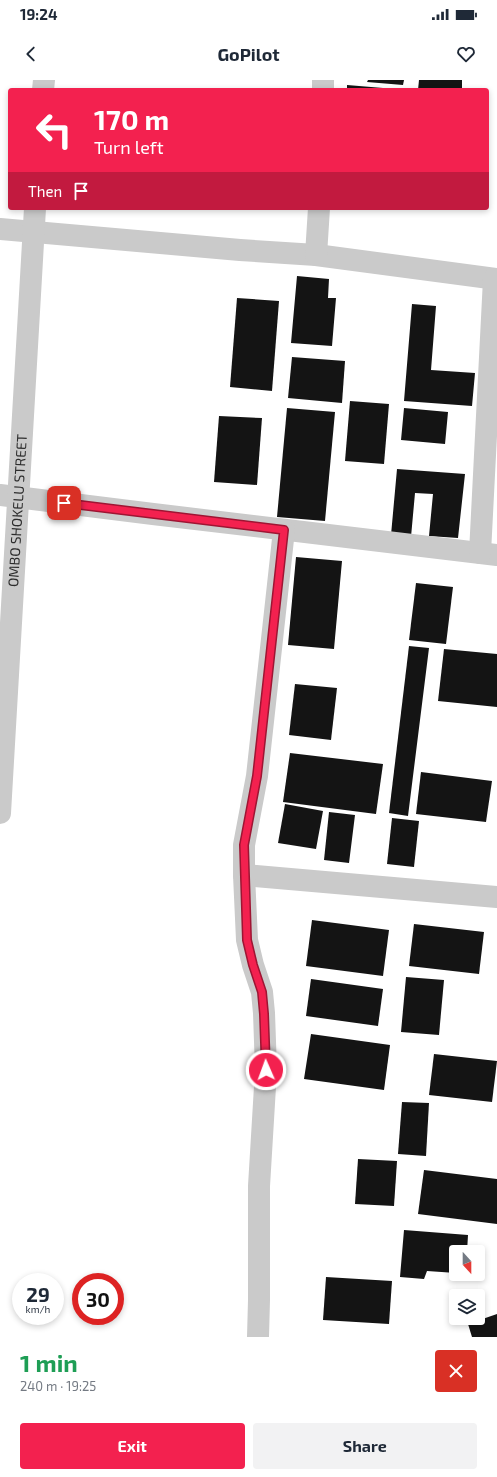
<!DOCTYPE html>
<meta charset="utf-8">
<style>
:root{--surface:#fff;--page:#f2f2f3;--text:#1f2937;--muted:#747a83;--accent:#f3214f}
body{margin:0;font-family:"Exo 2",sans-serif;background:var(--page);color:var(--text);height:100vh;display:flex;flex-direction:column;font-size:15px;white-space:nowrap}
*{box-sizing:border-box;margin:0}
p{font-size:13px;color:var(--muted)}
.icon{flex:none;width:22px;height:22px;fill:none;stroke:currentColor;stroke-width:2;stroke-linecap:round;stroke-linejoin:round}
.map{position:relative;height:1257px;overflow:hidden}
.sheet{display:flex;flex-direction:column;background:var(--surface);flex:1}
.sheet>*{flex:none}
.top-card{position:absolute;left:8px;top:8px;width:481px;height:122px;border-radius:4px;box-shadow:0 2px 6px #0003;background:#f3214f;color:#fff;overflow:hidden}
.needle{width:26px;rotate:159deg}
.tools{position:absolute;left:449px;top:1165px;display:grid;gap:8px}
.tools a{display:grid;place-items:center;width:36px;height:36px;border-radius:4px;background:var(--surface);box-shadow:0 2px 6px #0003;font-size:20px}
.speed{position:absolute;left:12px;top:1193px;display:flex;gap:8px;font-size:20px;font-weight:700;text-align:center}
.speed>*{display:grid;place-content:center;width:52px;height:52px;border-radius:50%;background:var(--surface);box-shadow:0 2px 6px #0003;line-height:1}
.speed small{font-size:10px;font-weight:400}
.speed .limit{border:6px solid #d22;background:#fff;color:#111}
.pin{position:absolute;display:grid;place-items:center;width:34px;height:34px;color:#fff;margin:-17px;border-radius:8px;box-shadow:0 2px 6px #0006}
.me{position:absolute;width:44px;margin:-22px;rotate:358deg;stroke-linejoin:round;filter:drop-shadow(0 0 3px #0008)}
.turn{display:flex;align-items:center;gap:14px;height:84px;padding:0 20px;font-size:18px}
.turn .icon{width:52px;height:52px;stroke-width:2.5}
.turn b{display:block;font-size:28px;line-height:34px}
.then{display:flex;align-items:center;height:38px;padding:0 20px;background:#0003;gap:8px;font-size:15px}
.round{display:grid;place-items:center;flex:none;width:42px;height:42px;border-radius:4px;background:var(--page)}
.head{display:flex;align-items:center;justify-content:space-between;height:68px;padding:0 20px}
h1{font-size:24px;font-weight:700;line-height:30px;color:#1e9e55}
.button{display:flex;gap:8px;margin-top:auto;padding:8px 20px}
.button a{flex:1;height:46px;border-radius:4px;background:var(--accent);color:#fff;font-size:16px;font-weight:700;line-height:46px;text-align:center}
.button a+a{background:var(--page);color:var(--text)}
.status{display:flex;justify-content:space-between;align-items:center;height:28px;padding:0 20px;background:var(--surface);direction:ltr}
.status svg{height:11px;fill:currentColor}
header{display:flex;justify-content:space-between;align-items:center;height:52px;padding:0 20px;background:var(--surface);font-size:18px;font-weight:700}
.map>svg:first-child{display:block}
.building{fill:#141414}
.lines{fill:none;stroke-linecap:round;stroke-linejoin:round}
.minor{stroke:#cacaca;stroke-width:22}
.route-casing{stroke:#9e1533;stroke-width:10}
.route{stroke:#f3214f;stroke-width:7}
.labels{text-anchor:middle;stroke-width:4;stroke-linejoin:round;paint-order:stroke}
.street-label{font-size:14px;fill:#2d2d2d;stroke:#fff}
</style>
<div class="status"><b>19:24</b><svg viewBox="0 0 49 12"><path d="M0 12V9h3v3zM5 12V6h3v6zM10 12V3h3v9zM15 12V0h3v12zM26 1h20v11H26zM47 4h2v5h-2z"/></svg></div>
<header><svg class="icon" aria-label="back" viewBox="0 0 24 24"><path d="M15 5l-7 7 7 7"/></svg>GoPilot<svg class="icon" aria-label="heart" viewBox="0 0 24 24"><path d="M12 20l-8-8c-3-5 5-10 8-4 3-6 11-1 8 4z"/></svg></header>
<div class="map">
<svg width="497" height="1257" viewBox="0 0 497 1257">
<rect width="100%" height="100%" fill="#fff"/>
<g class="building">
<polygon points="368,0 404,0 403,5 367,2"/>
<polygon points="419,0 462,0 462,10 418,10"/>
<polygon points="347,5 383,8 383,10 347,10"/>
<polygon points="297,196 329,199 328,218 336,218 332,266 291,263"/>
<polygon points="237,218 279,221 272,311 230,307"/>
<polygon points="412,224 436,226 431,290 475,293 472,326 404,321"/>
<polygon points="292,277 345,281 342,323 288,318"/>
<polygon points="350,321 389,324 384,384 345,381"/>
<polygon points="287,328 335,332 325,441 277,437"/>
<polygon points="404,328 448,332 445,364 401,360"/>
<polygon points="219,336 262,338 257,405 214,402"/>
<polygon points="397,389 465,394 458,458 429,456 433,414 415,413 411,457 391,455"/>
<polygon points="296,477 342,481 334,569 288,565"/>
<polygon points="416,503 453,507 446,564 409,560"/>
<polygon points="409,566 429,568 408,736 389,733"/>
<polygon points="444,569 497,574 497,627 438,621"/>
<polygon points="295,604 337,608 331,660 289,655"/>
<polygon points="290,673 383,684 376,734 283,722"/>
<polygon points="421,692 492,701 486,742 416,734"/>
<polygon points="285,724 323,731 316,769 278,763"/>
<polygon points="329,732 355,735 349,783 324,780"/>
<polygon points="392,738 419,741 414,787 387,784"/>
<polygon points="312,840 389,850 383,896 306,886"/>
<polygon points="414,844 484,852 479,894 409,886"/>
<polygon points="406,897 444,900 439,955 401,952"/>
<polygon points="311,899 383,909 378,946 306,936"/>
<polygon points="311,954 390,965 384,1010 304,999"/>
<polygon points="434,974 497,981 492,1022 429,1015"/>
<polygon points="402,1022 429,1023 426,1076 398,1074"/>
<polygon points="358,1079 397,1081 394,1126 355,1124"/>
<polygon points="424,1090 497,1099 497,1144 418,1134"/>
<polygon points="404,1150 468,1155 467,1172 456,1172 456,1193 427,1191 424,1199 400,1197"/>
<polygon points="326,1197 392,1201 389,1244 323,1240"/>
<polygon points="497,1234 497,1257 472,1257 468,1244"/>
</g>
<g class="lines">
<g class="minor">
<polyline points="43,10 44,0"/>
<polyline points="323,10 323,0"/>
<polyline points="0,149 240,170 316,175 497,199"/>
<polyline points="316,175 319,128"/>
<polyline points="0,415 153,434 497,475"/>
<polyline points="480,473 494,199"/>
<path id="s1" d="M0,733l35,-605"/>
<polyline points="244,795 497,817"/>
<polyline points="258,1257 259,1220 259,1106 266,990 264,933 262,912 253,885 247,860 244,795 244,765 257,696 284,450"/>
</g>
</g>
<g class="lines">
<defs>
<polyline id="route" points="64,423 284,450 257,696 244,765 247,860 253,885 262,912 264,934 266,990"/>
</defs>
<use href="#route" class="route-casing"/>
<use href="#route" class="route"/>
</g>
<g class="labels">
<g class="street-label">
<text dy="5" stroke="none"><textPath href="#s1" startOffset="303">OMBO SHOKELU STREET</textPath></text>
</g>
</g>
</svg>
<div class="tools">
<a><svg class="needle" viewBox="-14 -14 28 28"><path d="M0-13l5 13h-10z" fill="#e53935"/><path d="M0 13l5-13h-10z" fill="#747a83"/></svg></a>
<a><svg class="icon" aria-label="layers" viewBox="0 0 24 24"><path d="M12 4l9 5-9 5-9-5zM3 14l9 5 9-5"/></svg></a>
</div>
<div class="speed"><div>29<small>km/h</small></div><div class="limit">30</div></div>
<div class="pin" style="left:64px;top:423px;background:#d93025"><svg class="icon" aria-label="arrive" viewBox="0 0 24 24"><path d="M6 21V4h12l-3 4 3 4H6"/></svg></div>
<svg class="me" style="left:266px;top:990px" viewBox="-20 -20 40 40"><circle r="17" fill="#f3214f" stroke="#fff" stroke-width="3"/><path d="M0-11L8 9 0 5-8 9z" fill="#fff"/></svg>
<div class="top-card">
<div class="turn"><svg class="icon" aria-label="left" viewBox="0 0 24 24"><path d="M17 20v-9H6M10 6l-5 5 5 5"/></svg><div><b>170 m</b>Turn left</div></div>
<div class="then">Then<svg class="icon" aria-label="arrive" viewBox="0 0 24 24"><path d="M6 21V4h12l-3 4 3 4H6"/></svg></div>
</div>
</div>
<section class="sheet">
<div class="head"><div><h1>1 min</h1><p>240 m · 19:25</p></div><a class="round" style="background:#d93025;color:#fff"><svg class="icon" aria-label="close" viewBox="0 0 24 24"><path d="M6 6l12 12M18 6L6 18"/></svg></a></div>
<div class="button"><a>Exit</a><a>Share</a></div>
</section>
